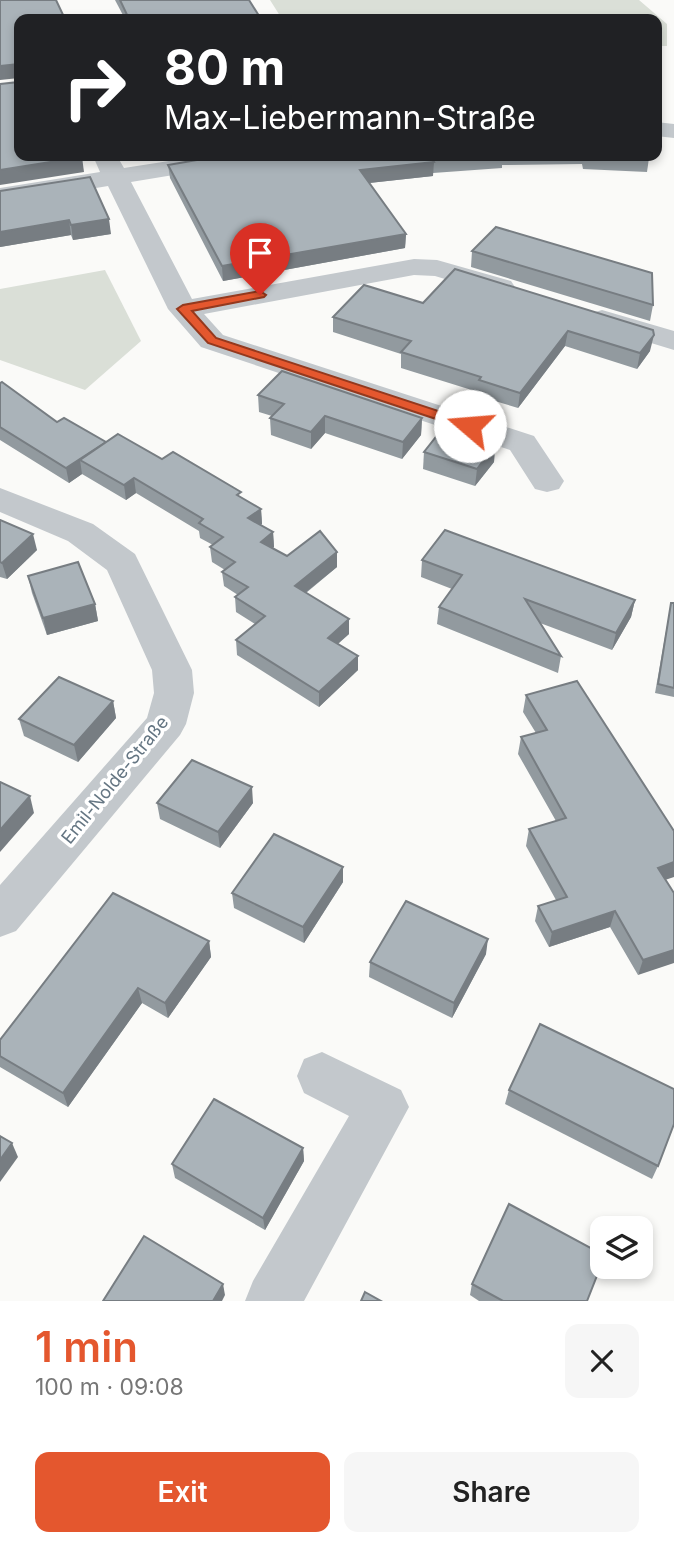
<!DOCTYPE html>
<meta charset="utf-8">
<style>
:root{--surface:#fff;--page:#f6f6f6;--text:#222;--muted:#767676;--accent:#e4572e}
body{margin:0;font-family:Inter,sans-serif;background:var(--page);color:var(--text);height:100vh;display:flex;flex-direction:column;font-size:26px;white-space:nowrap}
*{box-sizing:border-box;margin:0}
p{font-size:23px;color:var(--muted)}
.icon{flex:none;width:38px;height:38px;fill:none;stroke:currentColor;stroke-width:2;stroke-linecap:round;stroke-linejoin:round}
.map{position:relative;height:1301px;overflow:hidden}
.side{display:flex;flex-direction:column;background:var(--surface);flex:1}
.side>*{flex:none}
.guide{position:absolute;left:14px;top:14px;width:648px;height:147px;border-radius:14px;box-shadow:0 4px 10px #0003;background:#202124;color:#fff;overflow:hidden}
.controls{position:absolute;left:590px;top:1216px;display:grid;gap:14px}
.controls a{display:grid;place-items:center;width:63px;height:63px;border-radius:14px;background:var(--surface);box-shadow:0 4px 10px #0003;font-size:35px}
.pin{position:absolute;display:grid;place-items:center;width:60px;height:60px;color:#fff;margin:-72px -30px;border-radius:50% 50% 50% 0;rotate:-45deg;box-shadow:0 0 7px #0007}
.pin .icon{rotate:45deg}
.me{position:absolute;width:77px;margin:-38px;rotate:288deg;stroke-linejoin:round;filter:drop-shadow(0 0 5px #0008)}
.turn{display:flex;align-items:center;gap:24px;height:147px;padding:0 35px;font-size:32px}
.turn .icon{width:91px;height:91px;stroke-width:2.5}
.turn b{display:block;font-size:49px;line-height:60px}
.round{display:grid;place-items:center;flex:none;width:74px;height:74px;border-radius:14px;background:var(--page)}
.head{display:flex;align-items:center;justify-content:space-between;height:119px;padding:0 35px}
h1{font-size:42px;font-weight:600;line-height:52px;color:var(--accent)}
.button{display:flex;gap:14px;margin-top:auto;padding:14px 35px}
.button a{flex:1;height:80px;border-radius:14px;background:var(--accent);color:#fff;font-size:28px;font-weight:600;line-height:80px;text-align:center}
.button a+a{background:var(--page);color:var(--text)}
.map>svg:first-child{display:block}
.green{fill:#dadfd7}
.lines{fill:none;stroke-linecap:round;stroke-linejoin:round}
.street{fill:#c3c8cc;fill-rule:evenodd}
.wall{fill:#929a9f}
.shaded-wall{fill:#777d82}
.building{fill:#aab3b9;stroke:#777d82;stroke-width:2}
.route{fill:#e4572e;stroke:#94391e;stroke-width:2}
.labels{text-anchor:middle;stroke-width:7;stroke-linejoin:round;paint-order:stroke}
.street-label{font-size:18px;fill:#657683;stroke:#fff}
</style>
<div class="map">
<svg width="674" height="1301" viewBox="0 0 674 1301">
<rect width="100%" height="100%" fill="#fafaf8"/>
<g class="green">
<polygon points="270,0 639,0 667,24 667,46 656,46 656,19 282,19"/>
<polygon points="105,270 141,341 85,390 0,360 0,289"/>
</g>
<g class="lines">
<g class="street">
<polygon points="656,122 674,124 674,138 656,136"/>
<polygon points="93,156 117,156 124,168 201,156 258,156 255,161 246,163 131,182 192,299 414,259 437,260 511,281 515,287 511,293 501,296 435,276 414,275 204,314 223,335 534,436 564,481 559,489 547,492 535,489 510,450 201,347 168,309 108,186 0,204 0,188 100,172"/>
<polygon points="602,310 674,331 674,350 592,325 587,319 592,313"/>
<polygon points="0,488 93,524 135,554 192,670 194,693 186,724 180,735 16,931 0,937 0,885 147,718 154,693 152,670 107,570 68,541 0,512"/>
<polygon points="322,1052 401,1090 409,1107 304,1301 245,1301 253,1281 349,1116 304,1093 297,1076 304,1059"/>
</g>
</g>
<g class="wall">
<polygon points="115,0 249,0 261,19 125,19"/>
<polygon points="220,156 649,156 649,158 647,172 583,169 582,164 502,165 502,168 433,173 433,176 369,183 406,234 405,248 223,281 170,178 168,165"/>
<polygon points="0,191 111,234 73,240 71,235 0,247"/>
<polygon points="472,251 653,305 650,321 471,267"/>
<polygon points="455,269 650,351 637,369 565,346 518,408 478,396 478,392 401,368 401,354 333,332 333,317 423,303"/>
<polygon points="0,383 57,422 106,442 162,459 242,498 261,509 262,524 260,525 273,532 274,547 273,548 287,556 337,567 306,593 349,634 338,644 358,670 319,707 237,655 236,640 255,624 236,612 235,597 238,595 224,586 222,572 225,570 212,562 210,547 213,545 200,538 199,531 136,493 126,500 82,474 69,483 0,440"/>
<polygon points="258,395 422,418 421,435 402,459 325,433 311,449 271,435 270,418 272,416 259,412"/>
<polygon points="495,445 494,462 475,486 423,469 424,452"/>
<polygon points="0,520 37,550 7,579 0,577"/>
<polygon points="422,560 635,600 631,617 612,650 540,623 561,656 558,673 437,624 439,607 452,589 421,577"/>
<polygon points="28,576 95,604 98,621 47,635 32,593"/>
<polygon points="671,603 674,603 674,697 655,693"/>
<polygon points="526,695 665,879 674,893 638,975 610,927 549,947 535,921 538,906 556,900 526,846 529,829 556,821 518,754 521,737 536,733 523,712"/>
<polygon points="113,701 116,718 78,762 24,736 19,719"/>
<polygon points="157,803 253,803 220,848 160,819"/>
<polygon points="343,867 343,882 304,943 234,908 232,893"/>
<polygon points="209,941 211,957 168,1018 142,1003 68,1107 0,1067 0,1040"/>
<polygon points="486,954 452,1018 369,977 370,962"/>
<polygon points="509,1090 658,1166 652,1179 505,1104"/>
<polygon points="303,1148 304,1161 265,1230 175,1178 172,1164"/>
<polygon points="472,1284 587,1301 479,1301 470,1295"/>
</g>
<g class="shaded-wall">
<polygon points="18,64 19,78 0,80 0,66"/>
<polygon points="159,156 186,156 160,160"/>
<polygon points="82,157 84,172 0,185 0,170"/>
<polygon points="434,162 433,176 360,184 360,170"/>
<polygon points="109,219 111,234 73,240 71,225"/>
<polygon points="69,220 71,235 0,247 0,232"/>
<polygon points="406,234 405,248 223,281 222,266"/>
<polygon points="568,331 565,346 518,408 520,393"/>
<polygon points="654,335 650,351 637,369 640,353"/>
<polygon points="325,416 325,433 311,449 311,432"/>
<polygon points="422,418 421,435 402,459 403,442"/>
<polygon points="106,442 80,460 82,474 69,483 66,468"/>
<polygon points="495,445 494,462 475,486 477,469"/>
<polygon points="134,478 136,493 126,500 124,485"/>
<polygon points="261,509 262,524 249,533 248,518"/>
<polygon points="273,532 274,547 262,556 261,542"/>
<polygon points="33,534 37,550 7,579 2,563"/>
<polygon points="337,552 337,567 295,601 295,586"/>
<polygon points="635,600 631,617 612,650 616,633"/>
<polygon points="95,604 98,621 47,635 43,618"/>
<polygon points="349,619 349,634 328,652 328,638"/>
<polygon points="358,656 358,670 319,707 319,692"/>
<polygon points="113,701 116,718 78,762 74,745"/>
<polygon points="252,787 253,803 220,848 218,832"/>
<polygon points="30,796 34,813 0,852 0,830"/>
<polygon points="674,862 674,877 653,884 658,868"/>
<polygon points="343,867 343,882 304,943 303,927"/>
<polygon points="615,911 610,927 549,947 552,932"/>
<polygon points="488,939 486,954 452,1018 454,1003"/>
<polygon points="209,941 211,957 168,1018 165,1003"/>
<polygon points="674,950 674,963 638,975 643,960"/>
<polygon points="138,988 142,1003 68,1107 63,1093"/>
<polygon points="12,1143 18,1157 0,1182 0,1160"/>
<polygon points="303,1148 304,1161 265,1230 263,1218"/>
<polygon points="223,1284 225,1295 222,1301 213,1301"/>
</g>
<g class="building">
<polygon points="0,0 56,0 65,19 19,19 19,156 81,156 82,157 0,170 0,84 18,82 18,64 0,66"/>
<polygon points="120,0 249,0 261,19 129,19"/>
<polygon points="220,156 487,156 432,159 434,162 360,170 406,234 222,266 168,165"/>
<polygon points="587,156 649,156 649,158"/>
<polygon points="90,177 109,219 71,225 69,220 0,232 0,191"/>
<polygon points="496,227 652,273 653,305 472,251"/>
<polygon points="455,269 653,330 654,335 640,353 568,331 520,393 479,380 481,377 401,352 411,341 333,317 364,285 423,303"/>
<polygon points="282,371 422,418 403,442 325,416 311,432 270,418 284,404 258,395"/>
<polygon points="2,382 57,422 64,418 106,442 66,468 0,427 0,383"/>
<polygon points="443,428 495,445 477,469 424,452"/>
<polygon points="118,434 162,459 173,452 241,492 237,495 261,509 248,518 273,532 261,542 287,556 320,531 337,552 295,586 349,619 328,638 358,656 319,692 236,640 265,616 235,597 248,587 222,572 235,562 210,547 223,537 199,523 203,519 134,478 124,485 80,460"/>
<polygon points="0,520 33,534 2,563 0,562"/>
<polygon points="445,530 635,600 616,633 525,599 561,656 439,607 462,575 422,560"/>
<polygon points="78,562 95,604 43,618 28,576"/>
<polygon points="671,603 674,603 674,688 658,684"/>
<polygon points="59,677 113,701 74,745 19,719"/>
<polygon points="577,681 674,831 674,862 658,868 674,893 674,950 643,960 615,911 552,932 538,906 567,897 529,829 566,818 521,737 547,730 526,695"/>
<polygon points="192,760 252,787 218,832 157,803"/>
<polygon points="0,782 30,796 0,830"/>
<polygon points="274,834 343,867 303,927 232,893"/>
<polygon points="113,893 209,941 165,1003 138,988 63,1093 0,1056 0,1040"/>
<polygon points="406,901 488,939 454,1003 370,962"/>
<polygon points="540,1024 674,1089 674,1124 658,1166 509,1090"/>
<polygon points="214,1099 303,1148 263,1218 172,1164"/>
<polygon points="0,1136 12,1143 0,1160"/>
<polygon points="509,1204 602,1254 602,1263 587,1301 503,1301 472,1284"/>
<polygon points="144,1236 223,1284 213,1301 103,1301"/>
<polygon points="365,1292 381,1301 361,1301"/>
</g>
<polygon class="route" points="260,291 266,295 264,297 192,311 216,338 475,423 477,426 470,430 466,429 208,343 177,309 183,305"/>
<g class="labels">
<g class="street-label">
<text transform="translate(115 780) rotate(-51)" y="6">Emil-Nolde-Straße</text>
</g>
</g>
</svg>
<div class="controls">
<a><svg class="icon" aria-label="layers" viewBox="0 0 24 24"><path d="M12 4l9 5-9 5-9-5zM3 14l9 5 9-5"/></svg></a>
</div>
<div class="pin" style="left:260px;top:295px;background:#d93025"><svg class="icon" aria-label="arrive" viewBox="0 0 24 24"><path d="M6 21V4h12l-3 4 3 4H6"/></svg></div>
<svg class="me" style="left:470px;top:426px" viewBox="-20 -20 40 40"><circle r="19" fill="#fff"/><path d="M0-13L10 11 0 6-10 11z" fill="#e4572e"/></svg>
<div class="guide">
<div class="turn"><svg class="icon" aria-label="right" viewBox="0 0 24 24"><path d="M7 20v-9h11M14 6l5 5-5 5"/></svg><div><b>80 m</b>Max-Liebermann-Straße</div></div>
</div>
</div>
<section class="side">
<div class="head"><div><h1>1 min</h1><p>100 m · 09:08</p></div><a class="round"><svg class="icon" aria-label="close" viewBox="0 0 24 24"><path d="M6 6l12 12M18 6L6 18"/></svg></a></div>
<div class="button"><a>Exit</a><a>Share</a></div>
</section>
